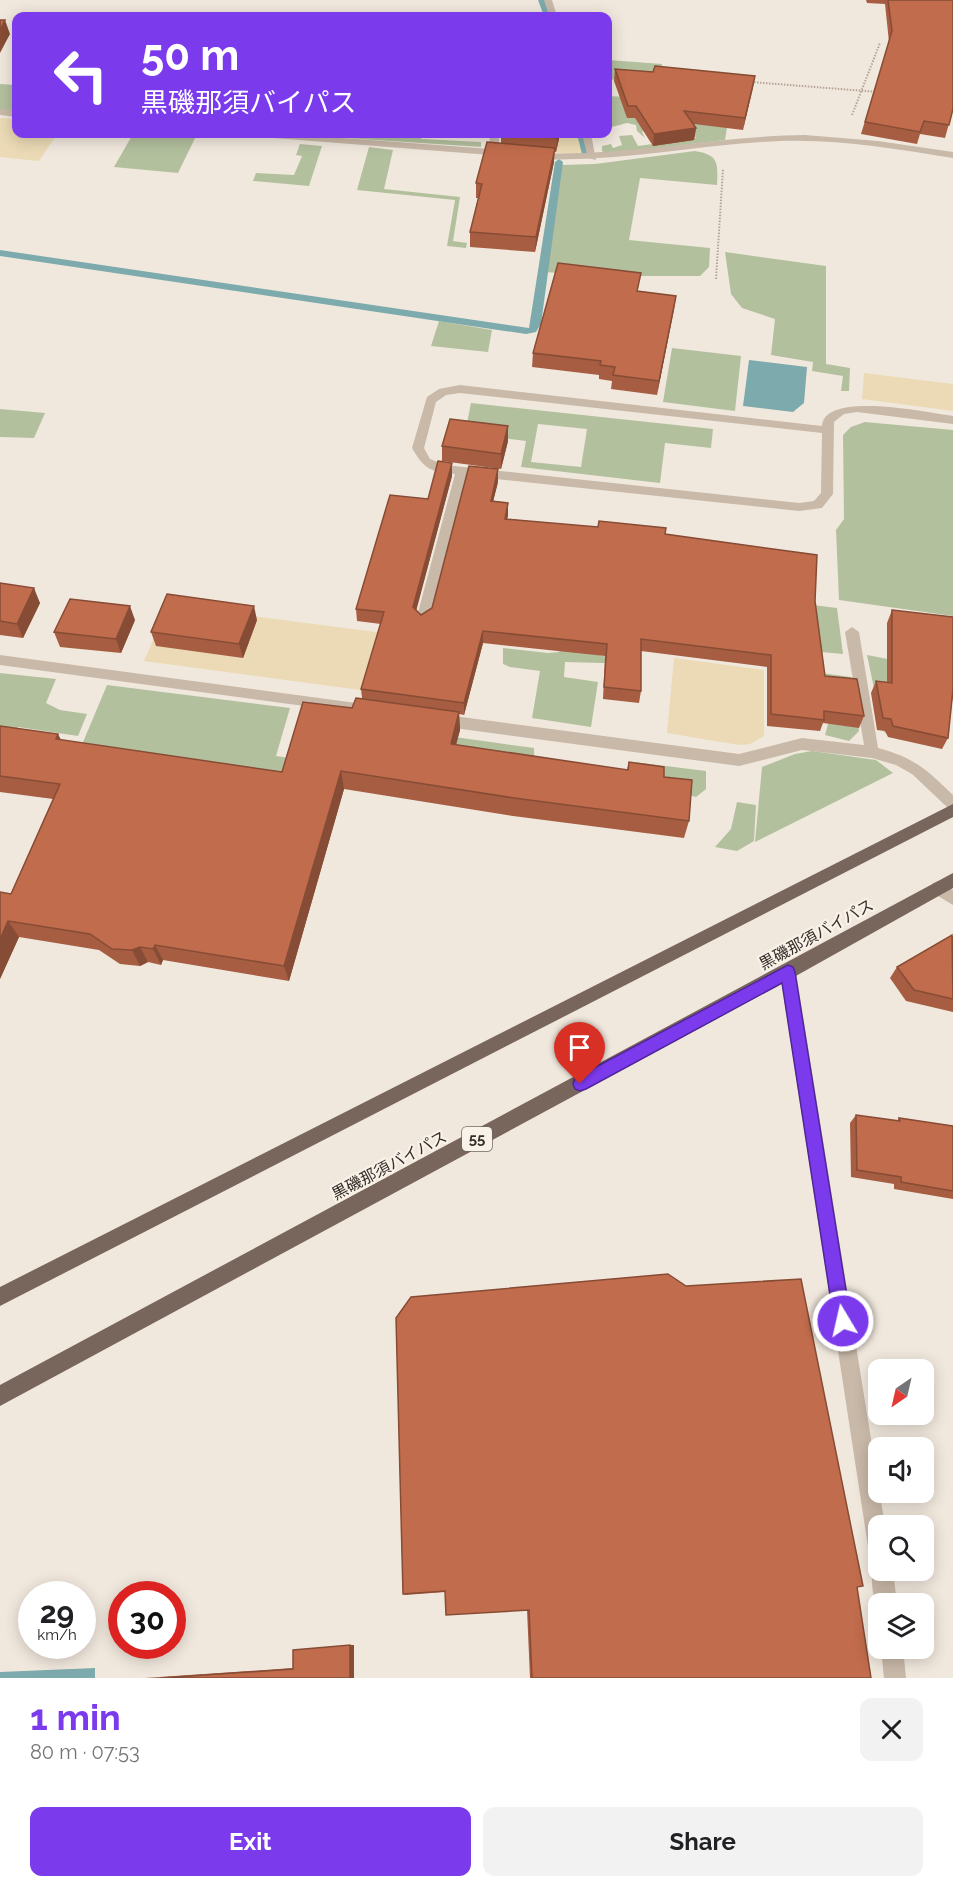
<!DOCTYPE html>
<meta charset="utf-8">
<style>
:root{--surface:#fff;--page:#f2f2f2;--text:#202124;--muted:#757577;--accent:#7c3aed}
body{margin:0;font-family:Raleway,"Noto Sans JP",sans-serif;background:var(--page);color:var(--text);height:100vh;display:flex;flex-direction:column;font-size:22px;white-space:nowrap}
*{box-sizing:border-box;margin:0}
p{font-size:20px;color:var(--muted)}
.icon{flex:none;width:33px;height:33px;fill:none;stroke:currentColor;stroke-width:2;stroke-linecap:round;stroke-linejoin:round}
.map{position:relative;height:1678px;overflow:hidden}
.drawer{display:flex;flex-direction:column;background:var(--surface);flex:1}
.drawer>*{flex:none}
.top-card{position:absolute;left:12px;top:12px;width:600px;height:126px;border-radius:12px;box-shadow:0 3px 15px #0003;background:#7c3aed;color:#fff;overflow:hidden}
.needle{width:39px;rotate:214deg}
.buttons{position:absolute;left:868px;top:1359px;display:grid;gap:12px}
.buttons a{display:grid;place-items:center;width:66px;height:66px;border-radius:12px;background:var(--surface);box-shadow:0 3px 15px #0003;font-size:30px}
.speed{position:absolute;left:18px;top:1581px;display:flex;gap:12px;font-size:30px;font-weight:700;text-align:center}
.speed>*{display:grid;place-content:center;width:78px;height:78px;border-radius:50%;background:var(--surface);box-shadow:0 3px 15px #0003;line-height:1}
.speed small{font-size:15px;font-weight:400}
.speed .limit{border:9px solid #d22;background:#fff;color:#111}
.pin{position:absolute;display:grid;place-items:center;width:51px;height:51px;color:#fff;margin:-62px -26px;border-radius:50% 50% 50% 0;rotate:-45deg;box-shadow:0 0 6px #0007}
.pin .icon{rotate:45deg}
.me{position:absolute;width:66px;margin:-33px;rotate:351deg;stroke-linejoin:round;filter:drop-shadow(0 0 4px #0008)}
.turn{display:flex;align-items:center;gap:21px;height:126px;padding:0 30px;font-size:27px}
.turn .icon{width:78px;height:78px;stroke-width:2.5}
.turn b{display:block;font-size:42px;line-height:51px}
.round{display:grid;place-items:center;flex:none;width:63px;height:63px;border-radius:12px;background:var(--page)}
.headline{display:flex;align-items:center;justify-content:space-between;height:102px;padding:0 30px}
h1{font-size:36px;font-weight:700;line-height:45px;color:var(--accent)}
.primary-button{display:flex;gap:12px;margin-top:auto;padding:12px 30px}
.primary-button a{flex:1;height:69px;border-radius:12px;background:var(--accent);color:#fff;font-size:24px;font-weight:700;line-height:69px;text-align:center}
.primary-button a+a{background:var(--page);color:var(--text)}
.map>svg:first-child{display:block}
.green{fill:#b3c09e;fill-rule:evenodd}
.sand{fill:#ebdab5}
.water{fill:#7daaad}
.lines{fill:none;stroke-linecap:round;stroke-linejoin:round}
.stream{fill:#7daaad;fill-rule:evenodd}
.path{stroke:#b5a394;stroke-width:2;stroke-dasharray:1.5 1.5;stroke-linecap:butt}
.lane{fill:#c9b9a9;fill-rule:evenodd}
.street{fill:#c9b9a9;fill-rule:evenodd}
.primary{fill:#78655b;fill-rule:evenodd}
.wall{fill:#a65d41}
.shaded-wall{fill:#874c35}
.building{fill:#c16c4c;stroke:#874c35;stroke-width:1.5}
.route{fill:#7c3aed;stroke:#51269a;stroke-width:1.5}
.labels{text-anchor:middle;stroke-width:4.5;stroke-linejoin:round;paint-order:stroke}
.shield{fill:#f9f2e9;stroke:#706963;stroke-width:1.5}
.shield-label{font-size:15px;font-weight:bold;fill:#362e29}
.street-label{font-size:16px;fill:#362e29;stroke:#f9f2e9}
</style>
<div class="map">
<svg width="953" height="1678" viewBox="0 0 953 1678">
<rect width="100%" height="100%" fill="#f1e8dd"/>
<g class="green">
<polygon points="608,60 662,64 661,72 618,80 608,79"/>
<polygon points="0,84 16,85 16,112 0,111"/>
<polygon points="608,96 628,97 729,115 725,140 606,154 602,151 602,146 611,144 613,148 622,145 619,136 632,135 638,146 696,138 686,124 645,129 642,132 645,138 637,131 636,125 627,123 608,128"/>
<polygon points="133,134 197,134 178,173 114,167"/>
<polygon points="287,134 422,134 421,139 481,142 481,147"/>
<polygon points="300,144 322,146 309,186 253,181 256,173 294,175 302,156 296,155"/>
<polygon points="369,147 393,150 384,189 460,197 453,241 467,243 466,248 447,246 455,200 357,190"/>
<path d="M695,151c24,4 23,12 22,34l-77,-7 -11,62 81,8 -1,19 -9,9h-94l-62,-4 17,-107 34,-1z"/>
<polygon points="725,252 826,266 826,364 850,368 849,391 841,391 843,376 812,371 813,362 771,355 775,319 742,308 731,294"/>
<polygon points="439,321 492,330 488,352 431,346"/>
<polygon points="672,348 741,356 735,411 663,402"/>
<path d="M471,403l242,26 -2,19 -46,-5 -5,40 -139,-16 5,-26 -24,-3 -36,-10zM538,424l49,5 -6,38 -50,-5z"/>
<polygon points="0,409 45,413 34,438 0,437"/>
<polygon points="865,422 953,430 953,616 839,600 836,530 844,519 843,435 851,427"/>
<polygon points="813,605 837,608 843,654 821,652"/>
<polygon points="560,646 637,664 565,662 564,677 598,682 591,727 532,718 540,671 510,667 503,664 503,648 548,653 559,652"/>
<polygon points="867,655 913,664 889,713 886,733 883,731"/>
<polygon points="0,673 56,679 46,703 60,710 87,714 78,736 18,727 15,734 0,733"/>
<polygon points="821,673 851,677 859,731 849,741 825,735 836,695"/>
<polygon points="107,685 290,708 276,756 290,758 284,781 78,754"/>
<polygon points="419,732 534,748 535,777"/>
<polygon points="812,751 876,760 893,773 755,842 762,767 795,754"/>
<polygon points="634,762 706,771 706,789 696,797 631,779"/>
<polygon points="737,802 756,805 754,841 737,851 715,847 731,829"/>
</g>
<g class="sand">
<polygon points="0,118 16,119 16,134 57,134 39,161 0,157"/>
<polygon points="502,134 579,134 584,154 516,151"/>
<polygon points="864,373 953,384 953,411 862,399"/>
<polygon points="168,605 399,635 383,693 144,661"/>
<polygon points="674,658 764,670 764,736 750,744 739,745 667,733"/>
</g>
<g class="water">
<polygon points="749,360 807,367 804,403 793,412 743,406"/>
<polygon points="95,1668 95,1678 0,1678 0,1672"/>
</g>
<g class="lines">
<g class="stream">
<polygon points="538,0 546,0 550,16 544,16"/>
<polygon points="577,134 585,134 589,156 582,154"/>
<polygon points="559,159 563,162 541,324 536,332 526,334 0,256 0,250 529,328 555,162"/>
</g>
<g class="path">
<polyline points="751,82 878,92"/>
<polyline points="852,115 880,43"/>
<polyline points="716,279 723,169"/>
</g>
<g class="lane">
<polygon points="544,0 552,0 557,16 549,16"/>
<polygon points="489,134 499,134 499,155 491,153"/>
<polygon points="582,134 591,134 596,160 588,158"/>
</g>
<g class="street">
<polygon points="0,109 16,111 16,117 0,115"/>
<polygon points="256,134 290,134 503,150 508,153 503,156 261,137"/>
<path d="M805,135l73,6 75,11v6c-57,-9 -114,-19 -172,-17 -82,3 -162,22 -245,18l-5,-3 5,-3c90,4 179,-17 269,-18z"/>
<path d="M460,385l362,41c2,-36 108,-13 131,-10v8l-96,-12 -13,2 -10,8 -1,72 -11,14 -23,3 -332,-35 -37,144 -7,5 -7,-5 39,-146c-24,-2 -31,-5 -43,-26l15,-51 12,-8zM460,393l362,40 -1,60 -7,8 -15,2 -354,-38 -15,-6 -6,-11 12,-46 10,-7z"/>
<path d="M852,627l7,5 19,116c37,10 48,21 75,47v15l-5,-2 -36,-34 -16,-9 -24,-7 -70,-8 -63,16 -300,-40 -7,-6 7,-6 300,40 63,-16 62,7 -19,-113z"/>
<polygon points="0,655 371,705 378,710 371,715 0,665"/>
<polygon points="938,881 953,890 953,905 933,893 930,888 933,883"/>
<path d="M788,965l6,2 2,5 89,554h-6v44h14l4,34h-18v8c-6,-13 -11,-38 -3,-50l-4,-2 -3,-7 -89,-581 2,-5z"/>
<polygon points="881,1648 903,1648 906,1678 884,1678"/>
</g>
<g class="primary">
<polygon points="953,804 953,817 0,1306 0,1287"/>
<polygon points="953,873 953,888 794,977 0,1406 0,1385"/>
</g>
</g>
<g class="wall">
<polygon points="866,0 953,0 953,109 945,138 920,134 917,144 861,134 889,42 885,4 867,3"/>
<polygon points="615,69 653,72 755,76 743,130 694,124 696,128 694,140 653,146 635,118 627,118 614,81"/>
<polygon points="501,134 560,134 556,152 554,152 554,162 535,252 470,247 470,232 478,198 476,198 476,183 501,144"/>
<polygon points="639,291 676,296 657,395 611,389 612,381 599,379 599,375 532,367 533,353"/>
<polygon points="508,441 501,469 442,461 442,446"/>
<polygon points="452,463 452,476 416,610 421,615 432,608 498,482 493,501 508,503 507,519 665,534 815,601 825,676 864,716 859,728 823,723 820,731 767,726 767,667 641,651 641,691 639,703 603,699 605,656 483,643 464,715 459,714 460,730 456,745 627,770 629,762 664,777 689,821 684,838 513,816 344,789 289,981 163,960 161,965 148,962 140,966 120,964 99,950 19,937 0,979 11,894 53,799 0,792 0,726 62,740 282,772 362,698 361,689 381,624 357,621 356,609"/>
<polygon points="0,583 40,603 23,638 0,635"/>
<polygon points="892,610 953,617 953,699 952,701 948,738 942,749 888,737 885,731 877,730 871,693 876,681 887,682 887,623"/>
<polygon points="135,620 121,653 60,647 54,632"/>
<polygon points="257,620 243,658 156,646 151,632"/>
<polygon points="953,936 953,1012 906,1001 890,978 897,967"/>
<polygon points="856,1115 897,1121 899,1118 953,1126 953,1199 894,1189 894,1184 851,1177 850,1123"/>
<polygon points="396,1318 857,1587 871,1678 530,1678 527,1610 445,1592 405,1595 403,1594"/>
<polygon points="354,1645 354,1678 145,1678 293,1668 293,1650"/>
</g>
<g class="shaded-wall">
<polygon points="5,20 10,34 0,53 0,30"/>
<polygon points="755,76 753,88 743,130 745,118"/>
<polygon points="696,128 694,140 653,146 654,134"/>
<polygon points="558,134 560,134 556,152 557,138"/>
<polygon points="555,148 554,162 535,252 536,237"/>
<polygon points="676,296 674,310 657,395 659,381"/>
<polygon points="508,426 508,441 501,469 501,454"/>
<polygon points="452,463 452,476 414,619 413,607"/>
<polygon points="498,469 498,482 490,514 491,501"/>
<polygon points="508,503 508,516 504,531 505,519"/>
<polygon points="34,588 40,603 23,638 17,624"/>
<polygon points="130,606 135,620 121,653 116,639"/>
<polygon points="254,606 257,620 243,658 239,644"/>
<polygon points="483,631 483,643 464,715 464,703"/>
<polygon points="459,712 460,730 451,762 451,744"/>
<polygon points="58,734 67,752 56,739"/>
<polygon points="341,771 344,789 289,981 284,966"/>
<polygon points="8,921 19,937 0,979 0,939"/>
<polygon points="155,945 163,960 161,965 153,949"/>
<polygon points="140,947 148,962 140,966 132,950"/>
<rect x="350" y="1645" width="4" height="33"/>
</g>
<g class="building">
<polygon points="888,0 953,0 953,109 949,125 924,121 920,132 865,122 892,31"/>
<polygon points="0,20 5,20 0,30"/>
<polygon points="655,66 755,76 745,118 684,111 696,128 654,134 636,106 628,106 615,69 653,72"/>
<polygon points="501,134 558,134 557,138"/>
<polygon points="487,142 555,148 536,237 470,232 482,184 476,183"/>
<polygon points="558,263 641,273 637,291 676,296 659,381 613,375 615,367 600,365 601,361 533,353"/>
<polygon points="450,419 508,426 501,454 442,446"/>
<polygon points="438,461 452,463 413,607 421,615 432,608 469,466 498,469 491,501 508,503 505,519 598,527 599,521 666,528 665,534 817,555 815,601 825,676 857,679 864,716 824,711 824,720 771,714 771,655 641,639 641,691 604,687 607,644 483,631 464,703 361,689 384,612 356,609 390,495 428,499"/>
<polygon points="0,583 34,588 17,624 0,621"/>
<polygon points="167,594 254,606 239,644 151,632"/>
<polygon points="70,599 130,606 116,639 54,632"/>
<polygon points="892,610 953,617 953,689 948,738 893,726 891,719 883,718 876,681 892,683"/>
<polygon points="356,698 459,712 451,744 628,770 629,762 664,767 664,777 692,780 689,821 514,798 341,771 284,966 155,945 153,949 140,947 132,950 112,949 90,934 8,921 0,939 0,892 11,894 60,784 0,776 0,726 58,734 56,739 282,772 303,702 352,708"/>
<polygon points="952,935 953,999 914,990 897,967"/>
<polygon points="856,1115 900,1121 899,1118 953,1126 953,1191 901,1182 901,1177 857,1170"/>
<polygon points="668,1274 686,1286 801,1279 863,1586 857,1587 871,1678 532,1678 529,1610 446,1615 445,1591 403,1594 396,1318 411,1297"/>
<polygon points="350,1645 350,1678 160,1678 293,1669 293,1650"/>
</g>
<polygon class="route" points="788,965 793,967 795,972 851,1321 849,1327 843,1329 836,1327 834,1321 782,983 586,1089 580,1091 575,1089 573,1084 575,1078"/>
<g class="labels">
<rect class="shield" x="462" y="1127" width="30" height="24" rx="4.5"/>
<g class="shield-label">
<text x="477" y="1144">55</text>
</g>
<g class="street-label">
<text transform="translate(816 934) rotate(-29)" y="6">黒磯那須バイパス</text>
<text transform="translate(389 1165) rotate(-28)" y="6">黒磯那須バイパス</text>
</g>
</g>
</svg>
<div class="buttons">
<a><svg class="needle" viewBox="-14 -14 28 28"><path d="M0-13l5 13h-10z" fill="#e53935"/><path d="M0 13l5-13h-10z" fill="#757577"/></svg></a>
<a><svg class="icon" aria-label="sound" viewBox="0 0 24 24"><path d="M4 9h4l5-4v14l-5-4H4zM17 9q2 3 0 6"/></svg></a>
<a><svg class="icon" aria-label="search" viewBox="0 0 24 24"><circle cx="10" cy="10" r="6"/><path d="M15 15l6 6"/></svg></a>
<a><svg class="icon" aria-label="layers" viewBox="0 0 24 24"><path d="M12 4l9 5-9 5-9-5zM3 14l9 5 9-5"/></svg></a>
</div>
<div class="speed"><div>29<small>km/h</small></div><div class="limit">30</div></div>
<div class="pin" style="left:580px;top:1084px;background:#d93025"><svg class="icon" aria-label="arrive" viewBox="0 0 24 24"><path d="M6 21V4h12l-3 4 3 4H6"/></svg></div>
<svg class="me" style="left:843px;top:1321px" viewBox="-20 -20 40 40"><circle r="17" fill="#7c3aed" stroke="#fff" stroke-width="3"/><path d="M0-11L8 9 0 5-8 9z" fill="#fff"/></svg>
<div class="top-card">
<div class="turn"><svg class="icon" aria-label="left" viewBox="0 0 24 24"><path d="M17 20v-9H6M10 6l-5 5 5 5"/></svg><div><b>50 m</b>黒磯那須バイパス</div></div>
</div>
</div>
<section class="drawer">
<div class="headline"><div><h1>1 min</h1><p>80 m · 07:53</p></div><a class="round"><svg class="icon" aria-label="close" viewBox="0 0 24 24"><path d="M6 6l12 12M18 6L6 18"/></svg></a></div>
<div class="primary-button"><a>Exit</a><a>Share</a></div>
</section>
